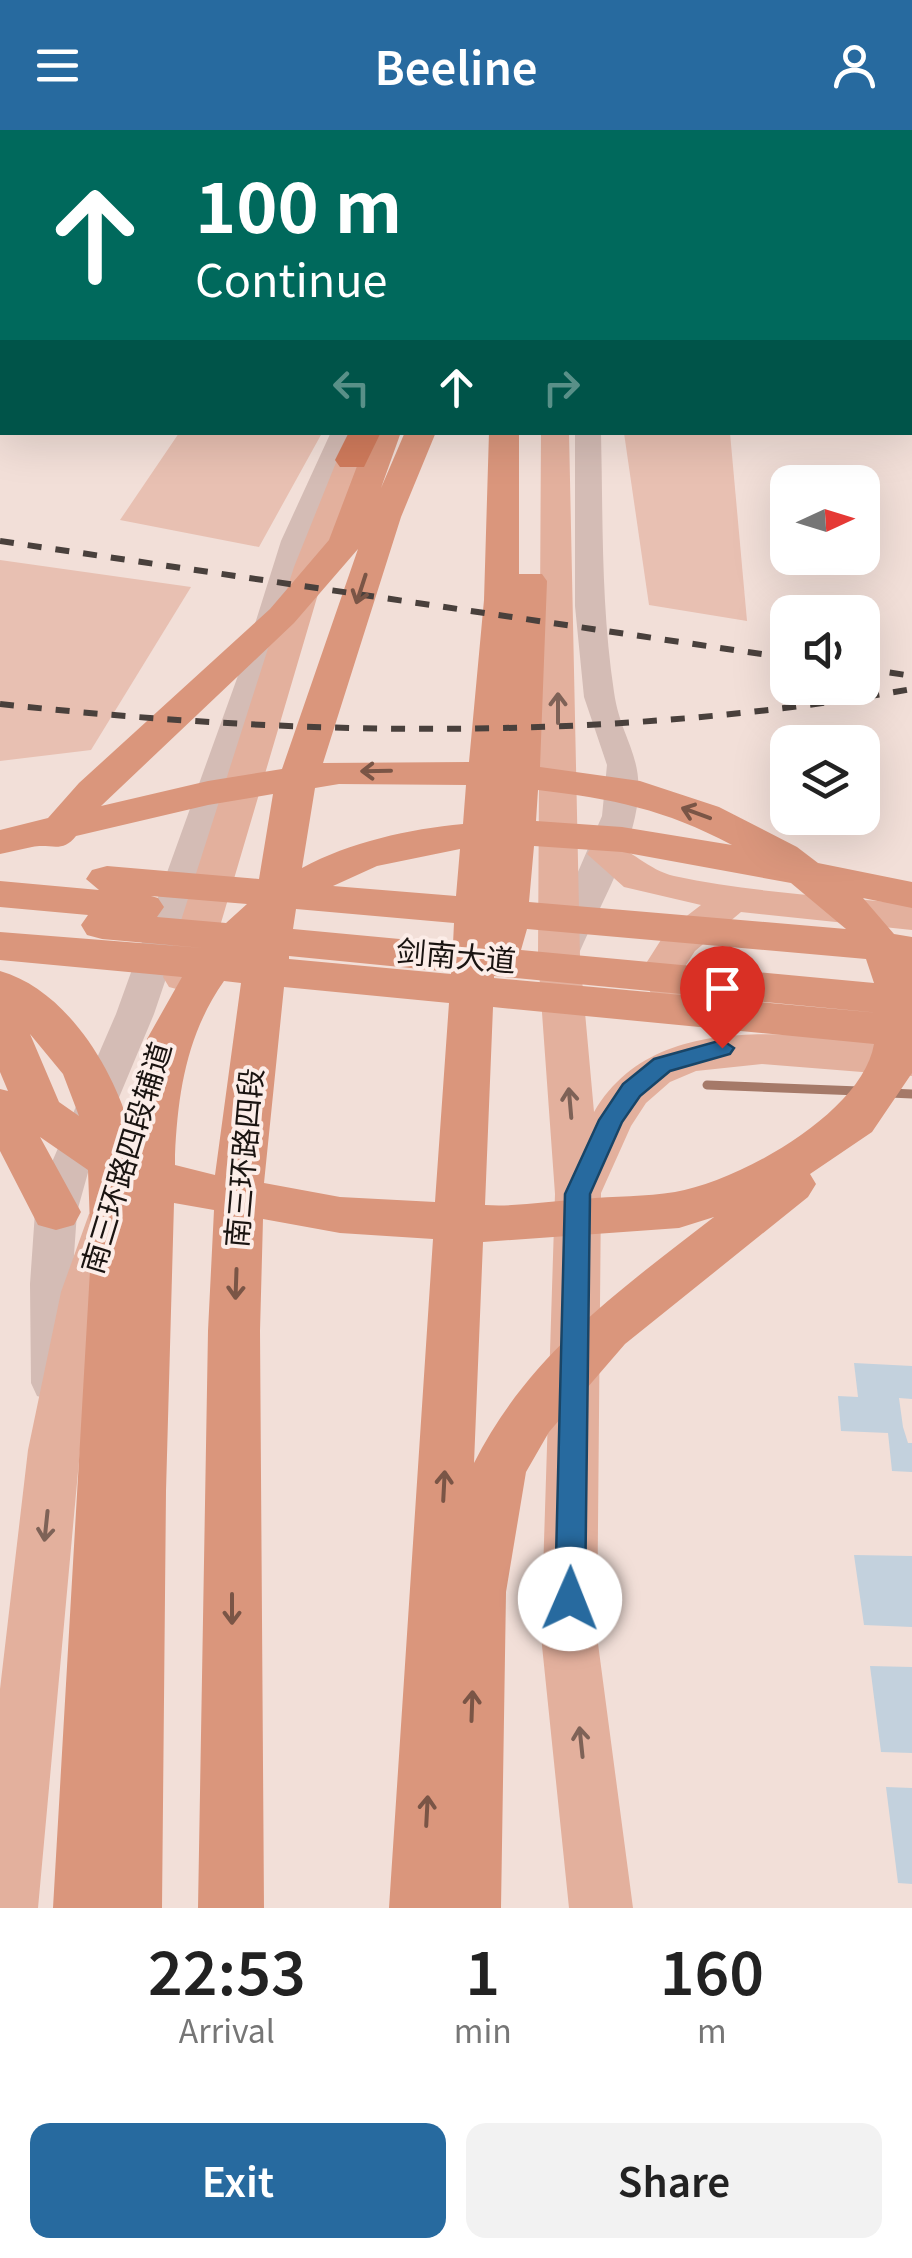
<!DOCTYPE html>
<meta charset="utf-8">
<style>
:root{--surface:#fff;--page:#f2f2f2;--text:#222;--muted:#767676;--accent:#276a9f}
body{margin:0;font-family:Georgia,"Noto Sans SC",serif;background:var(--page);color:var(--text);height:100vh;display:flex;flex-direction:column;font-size:38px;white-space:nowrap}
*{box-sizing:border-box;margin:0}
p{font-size:32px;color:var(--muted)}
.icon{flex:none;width:55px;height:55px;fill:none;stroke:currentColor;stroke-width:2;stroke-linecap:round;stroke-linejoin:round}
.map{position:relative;height:1778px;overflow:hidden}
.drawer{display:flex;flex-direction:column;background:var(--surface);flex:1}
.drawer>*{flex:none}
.top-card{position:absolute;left:0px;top:0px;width:912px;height:305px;box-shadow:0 10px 40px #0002;background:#00695c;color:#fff;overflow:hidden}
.needle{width:65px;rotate:86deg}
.buttons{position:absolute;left:770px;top:335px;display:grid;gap:20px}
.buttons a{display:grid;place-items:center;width:110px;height:110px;border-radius:20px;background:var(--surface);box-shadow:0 10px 40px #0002;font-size:50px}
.pin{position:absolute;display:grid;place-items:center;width:85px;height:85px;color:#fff;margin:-102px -42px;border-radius:50% 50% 50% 0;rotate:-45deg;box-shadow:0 0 10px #0007}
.pin .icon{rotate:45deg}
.me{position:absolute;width:110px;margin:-55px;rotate:1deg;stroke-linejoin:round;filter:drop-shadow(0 0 8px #0008)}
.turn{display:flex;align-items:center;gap:35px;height:210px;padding:0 30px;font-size:45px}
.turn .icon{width:130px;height:130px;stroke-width:2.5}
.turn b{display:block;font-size:70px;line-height:85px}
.lanes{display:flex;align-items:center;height:95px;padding:0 30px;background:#0003;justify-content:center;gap:50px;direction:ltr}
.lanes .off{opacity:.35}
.eta{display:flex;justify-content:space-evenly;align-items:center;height:170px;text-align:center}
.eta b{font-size:60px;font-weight:600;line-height:70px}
.primary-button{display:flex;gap:20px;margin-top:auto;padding:20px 30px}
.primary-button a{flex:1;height:115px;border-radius:20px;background:var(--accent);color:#fff;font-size:40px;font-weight:600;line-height:115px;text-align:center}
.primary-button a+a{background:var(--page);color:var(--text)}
header{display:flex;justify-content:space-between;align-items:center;height:130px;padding:0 30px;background:var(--accent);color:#fff;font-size:45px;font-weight:600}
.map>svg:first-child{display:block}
.green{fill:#e8c0b2}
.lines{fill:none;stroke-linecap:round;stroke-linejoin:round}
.stream{stroke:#a57968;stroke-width:9}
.building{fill:#c3d1dd}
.tertiary{fill:#fff;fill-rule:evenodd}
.secondary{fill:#d4bcb5;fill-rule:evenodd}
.primary{fill:#e3b09d;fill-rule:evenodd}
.trunk{fill:#da967c;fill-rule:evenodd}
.motorway{fill:#d07b5c;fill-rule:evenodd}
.rail{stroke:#49403c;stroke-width:6;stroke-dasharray:14 14;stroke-linecap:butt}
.oneway{stroke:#7a5546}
.oneway2{stroke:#7e6257}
.route{fill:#276a9f;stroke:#194567;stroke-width:2.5}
.labels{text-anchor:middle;stroke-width:8;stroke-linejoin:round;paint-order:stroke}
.street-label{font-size:30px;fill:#1a1411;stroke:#fcede8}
</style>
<header><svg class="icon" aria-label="menu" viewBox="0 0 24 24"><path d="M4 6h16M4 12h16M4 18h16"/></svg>Beeline<svg class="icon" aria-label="person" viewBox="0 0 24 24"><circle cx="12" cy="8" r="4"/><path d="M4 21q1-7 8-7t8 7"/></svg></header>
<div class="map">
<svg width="912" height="1778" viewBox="0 0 912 1778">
<rect width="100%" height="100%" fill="#f2dfd8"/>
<g class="green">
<polygon points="179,303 179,302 322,303 259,417 120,390"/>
<polygon points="624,303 730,303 747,491 649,475"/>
<polygon points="0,430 191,457 91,620 0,631"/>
</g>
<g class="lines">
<g class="stream">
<polyline points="707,955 859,961"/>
<polyline points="890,963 912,964"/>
</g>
</g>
<g class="building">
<polygon points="854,1233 912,1236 912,1269 899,1268 903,1297 908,1313 912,1313 912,1342 892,1341 888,1303 841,1301 838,1266 858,1267"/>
<polygon points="854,1425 912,1426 912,1497 864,1495"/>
<polygon points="870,1536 912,1537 912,1623 881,1622"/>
<polygon points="886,1657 912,1658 912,1754 898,1753"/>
</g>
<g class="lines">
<rect class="tertiary" x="0" y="113" width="2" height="12"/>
<g class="secondary">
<polygon points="589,0 615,0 617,2 591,2"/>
<rect x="910" y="36" width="2" height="12"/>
<rect x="910" y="89" width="2" height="13"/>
<polygon points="331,302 357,302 309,411 274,529 154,884 89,1039 77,1082 72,1154 75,1253 69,1266 53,1271 37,1266 31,1253 30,1154 35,1082 49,1039 116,884 244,529 281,411"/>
<path d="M575,302h26c2,87 0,174 13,260 7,50 34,66 21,125 -10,46 -36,91 -55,134l-5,8 -13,4 -13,-4 -5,-8 58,-135 5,-51 -23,-68 -9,-91z"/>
</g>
<g class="primary">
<polygon points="762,0 800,0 801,2 764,2"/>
<polygon points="901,0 912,0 912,9 910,2 899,2"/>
<path d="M541,302h28l11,525 14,155c63,-108 214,-75 318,-66v30l-150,-12 -66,7 -26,11 -24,21 -15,23 -30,67 -4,443 36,272h-64l-28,-272 14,-442 -17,-237z"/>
<polygon points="352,321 362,324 367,330 326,437 205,847 199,857 184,861 169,857 163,847 294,437 337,330 342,324"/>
<path d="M606,712c26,7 42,28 68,34 78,17 159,20 238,28v26l-171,-18 -46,39 -9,14 5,24 17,23 -6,10c-34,9 -57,-24 -57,-57l21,-33 35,-27 -77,-18 -37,-33 5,-8z"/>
<polygon points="106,1078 123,1084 130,1096 109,1162 80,1320 38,1778 0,1778 0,1559 28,1320 61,1162 89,1084"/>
</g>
<path class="trunk" d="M370,302h31l-20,56 24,-56h31l-35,85 -78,246 146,-1 15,-162 5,-168h30v142h23l5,7 -7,186 100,14 79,26 78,40 21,16 94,19v26l-49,-10 31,36 18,3v136l-40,59 -62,42 6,10 -8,13 -183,147 -76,88 -23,40 -20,120 -5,316h-112l44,-669 -93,-6 -77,-14 -3,112 4,577h-66l10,-577 6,-121 -40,-7 -8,288 -4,417h-109l38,-655 -3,-83 -48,-33 41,75 -7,13 -18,5 -18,-5 -38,-74v-62l8,2 -8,-19v-101c64,18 111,93 129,154l18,-86 35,-62 -182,-17v-28l203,16 -101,-9 -15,-4 -6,-10 7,-10 -88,-8v-26l99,9 -13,-11 6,-9 15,-4 152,13 14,-85 -65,11 -132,31c-14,18 -25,7 -44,11 -11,2 -21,5 -32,7v-24l48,-12 31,-35 191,-174 59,-69zM358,419l-76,220 -74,12 -107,25 193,-183zM339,654l127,1 -3,39c-54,5 -113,18 -161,44l13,-80zM538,660c75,9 126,19 194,55l-110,-18 -86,-6zM534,716l88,6 169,31 55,46 -317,-27zM460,719l-4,47 -123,-10 44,-20zM151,766l96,8 -21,19 -69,-6 7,-10 -6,-9zM296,779l158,14 -1,21 -160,-15zM527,799l339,30 8,24 -353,-33zM289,826l162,16v2l-162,-15zM494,846l386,37 -386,-35zM224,851l17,2 -26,192 -40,-10v-10c3,-64 12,-121 49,-174zM284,857l165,16 -14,199 -95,-5 -76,-14zM493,877l381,37c-11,68 -134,137 -199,148 -29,5 -61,4 -91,7 -33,2 -67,8 -99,6zM30,904l33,40 16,42 -20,-14zM714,1087c-93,72 -186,138 -240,246l9,-221 196,-14z"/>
<g class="motorway">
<polygon points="470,0 494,0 495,2 471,2"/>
<polygon points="603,0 633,0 634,2 604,2"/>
<polygon points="684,0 716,0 717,2 685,2"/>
<rect x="877" y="0" width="24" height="2"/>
<polygon points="910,64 912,65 912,81 910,80"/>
<polygon points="349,302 381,302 364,337 340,337 335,330"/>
</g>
<g class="rail">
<polyline points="0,411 788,528"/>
<polyline points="862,538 912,546"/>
<path d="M0,574c301,33 612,38 912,-15"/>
</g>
</g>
<defs><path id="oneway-shaft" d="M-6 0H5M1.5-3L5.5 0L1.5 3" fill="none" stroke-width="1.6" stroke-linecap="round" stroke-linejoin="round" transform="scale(2.5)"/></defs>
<g class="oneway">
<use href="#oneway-shaft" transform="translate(361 459) rotate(108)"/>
<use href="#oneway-shaft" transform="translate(376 641) rotate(179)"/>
<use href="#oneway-shaft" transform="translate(696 683) rotate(-160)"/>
<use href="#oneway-shaft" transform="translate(236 1154) rotate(92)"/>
<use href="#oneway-shaft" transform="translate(444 1356) rotate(-87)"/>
<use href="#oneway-shaft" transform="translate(232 1479) rotate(90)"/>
<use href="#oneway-shaft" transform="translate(472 1576) rotate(-88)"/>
<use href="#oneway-shaft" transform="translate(427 1681) rotate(-87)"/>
</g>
<g class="oneway2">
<use href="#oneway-shaft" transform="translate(558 578) rotate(-90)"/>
<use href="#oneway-shaft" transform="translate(570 973) rotate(-95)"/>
<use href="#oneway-shaft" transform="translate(46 1396) rotate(96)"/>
<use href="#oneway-shaft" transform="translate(581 1612) rotate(-96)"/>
</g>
<polygon class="route" points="722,910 734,918 730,924 670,941 640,966 622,992 590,1064 585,1469 580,1478 570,1482 559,1478 555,1469 565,1064 599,990 623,954 654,929"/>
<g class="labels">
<g class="street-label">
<text transform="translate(456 827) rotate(5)" y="10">剑南大道</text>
<text transform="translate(127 1028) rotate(-73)" y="10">南三环路四段辅道</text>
<text transform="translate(245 1028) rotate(-85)" y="10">南三环路四段</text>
</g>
</g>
</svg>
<div class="buttons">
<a><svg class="needle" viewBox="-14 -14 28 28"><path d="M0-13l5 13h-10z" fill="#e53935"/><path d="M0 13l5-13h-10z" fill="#767676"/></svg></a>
<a><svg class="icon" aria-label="sound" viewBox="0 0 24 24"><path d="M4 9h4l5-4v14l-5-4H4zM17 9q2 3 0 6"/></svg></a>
<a><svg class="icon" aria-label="layers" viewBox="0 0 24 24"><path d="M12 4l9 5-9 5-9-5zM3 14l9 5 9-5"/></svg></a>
</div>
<div class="pin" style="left:722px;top:918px;background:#d93025"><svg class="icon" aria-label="arrive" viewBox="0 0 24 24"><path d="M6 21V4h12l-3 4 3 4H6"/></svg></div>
<svg class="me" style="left:570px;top:1469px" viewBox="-20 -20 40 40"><circle r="19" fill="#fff"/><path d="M0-13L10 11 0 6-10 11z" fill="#276a9f"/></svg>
<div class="top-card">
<div class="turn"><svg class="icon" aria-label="ahead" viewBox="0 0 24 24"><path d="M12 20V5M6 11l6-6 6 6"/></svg><div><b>100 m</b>Continue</div></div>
<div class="lanes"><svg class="icon off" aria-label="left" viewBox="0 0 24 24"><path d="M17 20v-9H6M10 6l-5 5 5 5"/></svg><svg class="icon" aria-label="ahead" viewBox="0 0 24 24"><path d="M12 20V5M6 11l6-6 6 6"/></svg><svg class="icon off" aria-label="right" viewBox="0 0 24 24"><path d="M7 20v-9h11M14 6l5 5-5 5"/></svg></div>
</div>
</div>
<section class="drawer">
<div class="eta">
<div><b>22:53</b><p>Arrival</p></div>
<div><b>1</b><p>min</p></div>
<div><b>160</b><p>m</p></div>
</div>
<div class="primary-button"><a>Exit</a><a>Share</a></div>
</section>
